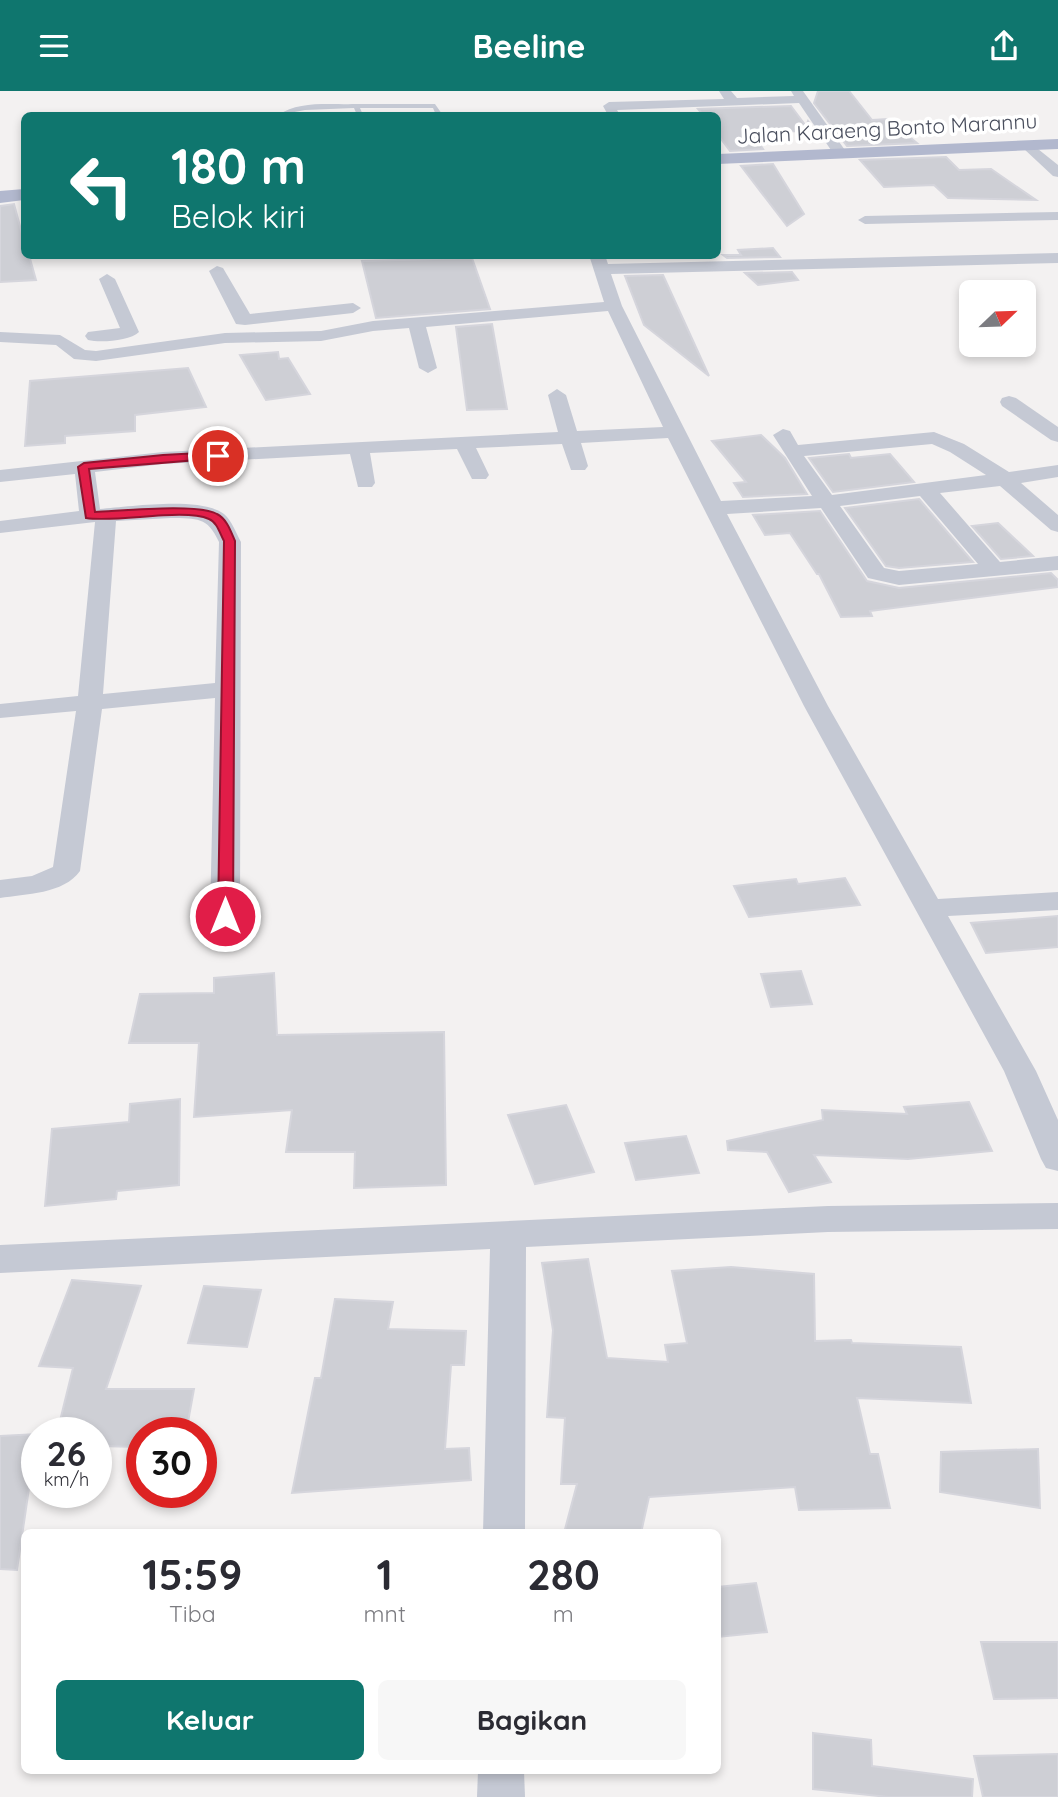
<!DOCTYPE html>
<html lang="id">
<style>
:root{--surface:#fff;--page:#f7f7f7;--text:#2b2b33;--muted:#7c7c81;--accent:#0f766e}
body{margin:0;font-family:Quicksand,sans-serif;background:var(--page);color:var(--text);height:100vh;display:flex;flex-direction:column;font-size:26px;white-space:nowrap}
*{box-sizing:border-box;margin:0}
p{font-size:23px;color:var(--muted)}
.icon{flex:none;width:38px;height:38px;fill:none;stroke:currentColor;stroke-width:2;stroke-linecap:round;stroke-linejoin:round}
.map{position:relative;flex:1;overflow:hidden}
.side{position:absolute;left:21px;top:1438px;width:700px;height:245px;display:flex;flex-direction:column;background:var(--surface);border-radius:10px;box-shadow:0 4px 10px #0003}
.side>*{flex:none}
.guide{position:absolute;left:21px;top:21px;width:700px;height:147px;border-radius:10px;box-shadow:0 4px 10px #0003;background:#0f766e;color:#fff;overflow:hidden}
.needle{width:46px;rotate:67deg}
.tools{position:absolute;left:959px;top:189px;display:grid;gap:14px}
.tools a{display:grid;place-items:center;width:77px;height:77px;border-radius:10px;background:var(--surface);box-shadow:0 4px 10px #0003;font-size:35px}
.speed{position:absolute;left:21px;top:1326px;display:flex;gap:14px;font-size:35px;font-weight:700;text-align:center}
.speed>*{display:grid;place-content:center;width:91px;height:91px;border-radius:50%;background:var(--surface);box-shadow:0 4px 10px #0003;line-height:1}
.speed small{font-size:18px;font-weight:400}
.speed .limit{border:10px solid #d22;background:#fff;color:#111}
.pin{position:absolute;display:grid;place-items:center;width:60px;height:60px;color:#fff;margin:-30px;border:4px solid #fff;border-radius:50%;box-shadow:0 2px 7px #0007}
.me{position:absolute;width:77px;margin:-38px;rotate:0deg;stroke-linejoin:round;filter:drop-shadow(0 0 5px #0008)}
.turn{display:flex;align-items:center;gap:24px;height:147px;padding:0 35px;font-size:32px}
.turn .icon{width:91px;height:91px;stroke-width:2.5}
.turn b{display:block;font-size:49px;line-height:60px}
.eta{display:flex;justify-content:space-evenly;align-items:center;height:119px;text-align:center}
.eta b{font-size:42px;font-weight:700;line-height:49px}
.cta{display:flex;gap:14px;margin-top:auto;padding:14px 35px}
.cta a{flex:1;height:80px;border-radius:10px;background:var(--accent);color:#fff;font-size:28px;font-weight:700;line-height:80px;text-align:center}
.cta a+a{background:var(--page);color:var(--text)}
header{display:flex;justify-content:space-between;align-items:center;height:91px;padding:0 35px;background:var(--accent);color:#fff;font-size:32px;font-weight:700}
.map>svg:first-child{display:block}
.building{fill:#cecfd5;stroke:#d5d5dc;stroke-width:2}
.lines{fill:none;stroke-linecap:round;stroke-linejoin:round}
.service{fill:#c5c9d4;fill-rule:evenodd}
.minor{fill:#c5c9d4;fill-rule:evenodd}
.primary{fill:#b2b8ce;fill-rule:evenodd}
.route{fill:#e11d48;stroke:#92132f;stroke-width:2}
.labels{text-anchor:middle;stroke-width:7;stroke-linejoin:round;paint-order:stroke}
.far-street-label{font-size:21px;fill:#494e5d;stroke:#fff}
</style>
<header><svg class="icon" aria-label="menu" viewBox="0 0 24 24"><path d="M4 6h16M4 12h16M4 18h16"/></svg>Beeline<svg class="icon" aria-label="share" viewBox="0 0 24 24"><path d="M12 15V3M7 8l5-5 5 5M5 13v7h14v-7"/></svg></header>
<div class="map">
<svg width="1058" height="1706" viewBox="0 0 1058 1706">
<rect width="100%" height="100%" fill="#f3f1f1"/>
<g class="building">
<polygon points="818,0 849,0 872,29 888,28 917,52 847,55 814,12"/>
<polygon points="791,15 806,35 808,30 815,40 752,41 763,58 730,60 718,44 718,24 703,24 698,18"/>
<polygon points="946,66 959,79 991,78 1036,109 948,107 934,94 884,96 860,69"/>
<polygon points="773,73 804,123 787,135 741,75"/>
<polygon points="14,113 24,150 24,164 29,164 36,189 0,191 0,115"/>
<polygon points="773,157 780,166 727,167 723,164 741,164 738,159"/>
<polygon points="472,167 490,218 376,227 362,170"/>
<polygon points="792,181 798,189 758,194 745,182"/>
<polygon points="663,184 709,285 644,234 625,185"/>
<polygon points="492,233 507,318 467,319 456,236"/>
<polygon points="278,261 279,268 288,267 310,303 266,309 240,264"/>
<polygon points="188,277 206,316 135,324 135,340 65,345 65,352 25,355 30,290"/>
<polygon points="761,344 785,367 807,403 743,406 734,392 746,391 712,350"/>
<polygon points="849,363 851,367 890,363 914,391 833,401 809,367"/>
<polygon points="919,408 973,471 899,477 886,475 845,417"/>
<polygon points="820,420 867,490 899,497 1051,482 1058,489 1058,496 870,520 872,525 841,526 819,483 817,483 790,442 765,444 753,424"/>
<polygon points="998,432 1033,465 1001,468 972,435"/>
<polygon points="845,787 860,814 749,826 734,795 796,788 798,793"/>
<polygon points="1058,825 1058,856 986,862 971,832"/>
<polygon points="801,880 812,913 771,916 761,883"/>
<polygon points="274,882 277,944 444,941 446,1094 354,1097 355,1061 286,1061 292,1019 194,1026 199,952 129,952 140,903 214,902 214,887"/>
<polygon points="180,1008 179,1094 117,1100 116,1108 45,1115 52,1038 129,1031 130,1013"/>
<polygon points="969,1011 992,1060 908,1068 814,1064 831,1091 789,1101 767,1061 728,1059 727,1050 823,1029 822,1019 907,1023 904,1016"/>
<polygon points="566,1014 594,1081 535,1093 508,1024"/>
<polygon points="686,1045 699,1082 636,1089 625,1052"/>
<polygon points="588,1168 607,1267 668,1271 665,1254 687,1252 672,1180 731,1176 814,1183 815,1250 851,1249 852,1252 961,1256 971,1312 857,1307 870,1363 878,1363 890,1417 799,1419 795,1396 649,1406 641,1442 564,1442 577,1393 561,1393 565,1327 547,1326 553,1239 542,1172"/>
<polygon points="72,1189 141,1195 106,1298 194,1298 186,1342 142,1342 142,1356 96,1355 96,1342 57,1342 73,1277 39,1275"/>
<polygon points="204,1195 261,1199 247,1256 188,1252"/>
<polygon points="335,1208 393,1211 388,1238 466,1240 464,1274 451,1274 445,1358 469,1357 471,1389 292,1402 315,1287 321,1287"/>
<polygon points="37,1343 17,1479 0,1478 0,1345"/>
<polygon points="1038,1358 1040,1417 940,1401 941,1361"/>
<polygon points="756,1492 767,1541 718,1546 718,1496"/>
<polygon points="981,1551 1058,1551 1058,1607 994,1608"/>
<polygon points="813,1642 871,1649 872,1675 973,1688 972,1706 888,1706 813,1698"/>
<polygon points="1058,1663 1058,1706 983,1706 974,1665"/>
</g>
<g class="lines">
<path class="service" d="M356,13h79l7,10 78,-1 3,2h-87l-3,-7h-73l3,7h-6l-3,-7 -49,2 -26,5c19,-15 54,-10 77,-11z"/>
<g class="minor">
<polygon points="719,0 731,0 737,7 794,5 791,0 803,0 847,62 840,66 835,65 799,12 617,19 620,24 608,24 603,15 609,11 724,8"/>
<polygon points="1028,50 1058,74 1058,86 1053,85 1023,57 1023,51"/>
<polygon points="1058,121 1058,129 865,133 858,129 865,125"/>
<path d="M1058,162v10l-447,11 11,32 99,195 91,-5 -39,-61 10,-6 7,2 8,14 136,-13 30,12 45,28 49,-7v12l-37,6 37,32v17l-7,-2 -51,-44 -60,7 60,69 58,-6v14l-159,15 -31,-7 -47,-70 -94,6 101,192 110,193 120,-7v18l-110,6 88,155 22,49v51l-12,-3 -5,-9 -37,-88 -200,-365 -136,-268 -87,5 7,23 -3,4h-14l-9,-26 -86,4 13,27 -3,4h-14l-15,-30 -87,4 5,30 -3,4h-14l-8,-33 -187,10 -68,8 5,37c29,-2 100,-13 124,5 8,7 12,19 17,28l-1,374 -5,6 -10,3 -10,-3 -5,-6 5,-218 -113,11 -22,162c-16,23 -55,23 -80,27v-18l32,-4 21,-9 23,-156 -76,7v-14l78,-8 17,-174 -95,11v-12l79,-10 -4,-37 -75,8v-12l163,-18 395,-20 -10,-37 9,-6 9,6 11,36 86,-4 -55,-116 -182,16 11,41 -9,5 -9,-5 -10,-40 -36,3 -52,10 -96,2 -129,18 -22,-2 -18,-14 -56,-3v-10l60,3 25,15 11,1 129,-18 96,-2 52,-10 231,-19 -15,-47h16l3,9zM932,353l18,8 36,23 -154,20 -28,-39zM920,405l58,68 -79,7 -15,-3 -44,-62zM171,427c26,1 36,-2 48,24l-4,141 -112,11 13,-173z"/>
<polygon points="217,175 223,177 250,223 353,212 361,217 353,222 245,234 236,233 209,180"/>
<path d="M107,183l8,5 24,53c-9,9 -39,11 -51,8l-3,-4 3,-4 32,-4 -21,-49z"/>
<polygon points="1009,305 1016,307 1058,336 1058,351 1051,349 1002,315 1000,311 1002,307"/>
<polygon points="1058,1112 1058,1138 828,1141 526,1156 525,1442 483,1442 490,1158 0,1182 0,1154 828,1115"/>
<polygon points="478,1680 524,1680 525,1706 477,1706"/>
</g>
<g class="primary">
<polygon points="1058,48 1058,58 718,73 718,63"/>
<polygon points="24,98 24,109 0,112 0,100"/>
</g>
</g>
<path class="route" d="M218,361l3,1v5l-132,11 6,43c26,-1 103,-9 122,2 10,5 14,18 18,27l-2,375 -8,5 -7,-5 6,-375c-4,-7 -7,-19 -15,-22 -26,-11 -91,4 -123,-1l-8,-51 6,-4 79,-8z"/>
<g class="labels">
<g class="far-street-label">
<text transform="translate(887 38) rotate(-3)" y="7">Jalan Karaeng Bonto Marannu</text>
</g>
</g>
</svg>
<div class="tools">
<a><svg class="needle" viewBox="-14 -14 28 28"><path d="M0-13l5 13h-10z" fill="#e53935"/><path d="M0 13l5-13h-10z" fill="#7c7c81"/></svg></a>
</div>
<div class="speed"><div>26<small>km/h</small></div><div class="limit">30</div></div>
<div class="pin" style="left:218px;top:365px;background:#d93025"><svg class="icon" aria-label="arrive" viewBox="0 0 24 24"><path d="M6 21V4h12l-3 4 3 4H6"/></svg></div>
<svg class="me" style="left:225px;top:825px" viewBox="-20 -20 40 40"><circle r="17" fill="#e11d48" stroke="#fff" stroke-width="3"/><path d="M0-11L8 9 0 5-8 9z" fill="#fff"/></svg>
<div class="guide">
<div class="turn"><svg class="icon" aria-label="left" viewBox="0 0 24 24"><path d="M17 20v-9H6M10 6l-5 5 5 5"/></svg><div><b>180 m</b>Belok kiri</div></div>
</div>
<section class="side">
<div class="eta">
<div><b>15:59</b><p>Tiba</p></div>
<div><b>1</b><p>mnt</p></div>
<div><b>280</b><p>m</p></div>
</div>
<div class="cta"><a>Keluar</a><a>Bagikan</a></div>
</section>
</div>
